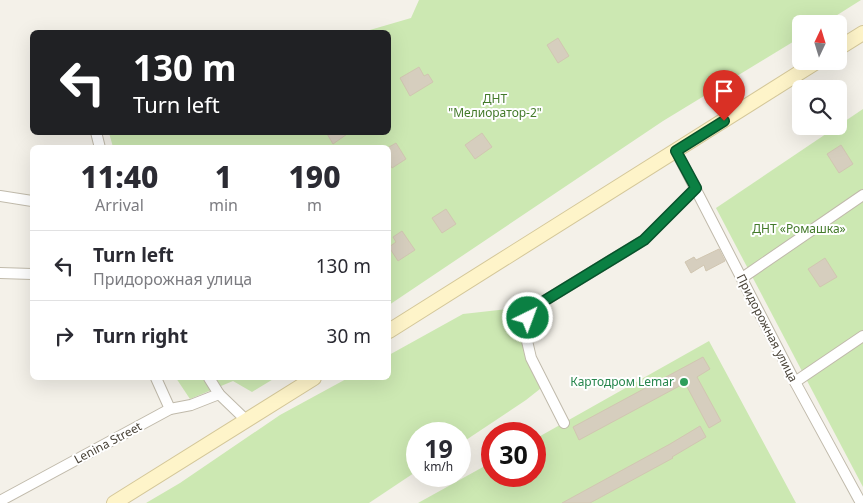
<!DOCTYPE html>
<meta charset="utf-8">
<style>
:root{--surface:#fff;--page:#f7f7f7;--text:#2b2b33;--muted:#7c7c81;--line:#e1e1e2}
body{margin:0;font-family:"Noto Sans",sans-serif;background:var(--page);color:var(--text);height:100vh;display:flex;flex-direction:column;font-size:19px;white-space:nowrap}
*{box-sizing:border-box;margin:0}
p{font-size:16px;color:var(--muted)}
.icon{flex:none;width:28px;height:28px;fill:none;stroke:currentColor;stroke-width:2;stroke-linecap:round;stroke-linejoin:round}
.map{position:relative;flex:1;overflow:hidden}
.details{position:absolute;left:30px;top:145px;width:361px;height:235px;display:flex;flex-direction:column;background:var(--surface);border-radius:8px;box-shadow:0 5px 20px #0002}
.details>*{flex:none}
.guide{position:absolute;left:30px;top:30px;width:361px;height:105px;border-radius:8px;box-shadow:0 5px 20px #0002;background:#202124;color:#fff;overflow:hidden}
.needle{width:32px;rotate:4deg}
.tools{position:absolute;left:792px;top:15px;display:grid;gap:10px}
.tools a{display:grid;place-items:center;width:55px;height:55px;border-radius:8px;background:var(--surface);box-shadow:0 5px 20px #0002;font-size:25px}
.speed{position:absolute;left:406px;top:422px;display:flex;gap:10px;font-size:25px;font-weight:700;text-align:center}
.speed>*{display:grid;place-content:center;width:65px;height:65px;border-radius:50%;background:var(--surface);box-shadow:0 5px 20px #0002;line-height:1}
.speed small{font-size:12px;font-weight:400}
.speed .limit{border:8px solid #d22;background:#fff;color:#111}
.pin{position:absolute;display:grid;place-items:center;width:42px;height:42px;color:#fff;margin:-51px -21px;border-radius:50% 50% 50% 0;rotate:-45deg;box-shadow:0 0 5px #0007}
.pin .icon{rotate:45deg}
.me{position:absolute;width:55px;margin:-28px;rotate:42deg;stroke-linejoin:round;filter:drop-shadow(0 0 4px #0008)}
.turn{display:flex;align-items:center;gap:18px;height:105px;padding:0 20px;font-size:22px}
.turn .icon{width:65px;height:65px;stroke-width:2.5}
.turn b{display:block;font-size:35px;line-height:42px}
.eta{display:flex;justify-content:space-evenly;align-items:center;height:85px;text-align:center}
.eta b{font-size:30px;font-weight:800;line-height:35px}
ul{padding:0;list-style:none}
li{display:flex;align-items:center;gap:15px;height:70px;padding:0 20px;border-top:1px solid var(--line)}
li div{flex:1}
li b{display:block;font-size:19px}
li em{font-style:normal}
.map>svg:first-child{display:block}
.green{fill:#cce8b2}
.building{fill:#d6cebe;stroke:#d1c6b1}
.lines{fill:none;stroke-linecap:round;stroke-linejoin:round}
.street-casing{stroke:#c0baab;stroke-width:12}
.secondary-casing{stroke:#d4c799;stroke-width:16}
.street{stroke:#fff;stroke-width:10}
.secondary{stroke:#fef4c9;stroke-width:14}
.route-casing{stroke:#07532c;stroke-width:12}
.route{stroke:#0b8043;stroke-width:9}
.leisure-dot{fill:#2e9e5b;stroke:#fff;stroke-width:2}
.labels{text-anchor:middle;stroke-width:4;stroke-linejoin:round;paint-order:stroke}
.park-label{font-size:12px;fill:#437a2a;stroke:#fff}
.street-label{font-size:12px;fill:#484237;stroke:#fff}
.leisure-label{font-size:12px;fill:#27864d;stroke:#fff;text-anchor:end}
</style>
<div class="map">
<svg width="863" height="503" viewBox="0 0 863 503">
<rect width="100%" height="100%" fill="#f4f1e9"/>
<g class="green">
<polygon points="419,0 861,0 823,24 801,24 801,37 663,121 389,305 389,148 113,147 109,133 389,132 389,32 363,32 411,18"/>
<polygon points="863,109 863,487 716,208"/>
<polygon points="516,308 545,385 526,400 460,444 460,434 418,434 417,471 369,503 146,503 180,483 280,415 348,378 389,378 389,355 463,314"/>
<polygon points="709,341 796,503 418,503 492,462 492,476 535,476 535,439"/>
<polygon points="176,378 275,378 252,392 233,381 190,399"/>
</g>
<g class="building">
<polygon points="558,38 569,56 558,63 547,45"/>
<polygon points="419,67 424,76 428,74 433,82 410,96 400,78"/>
<polygon points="326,132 350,132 333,144"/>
<polygon points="482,133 492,147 475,159 465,145"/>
<polygon points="396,143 406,159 392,168 389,163 389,147"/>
<polygon points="841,145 853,164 839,173 827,154"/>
<polygon points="446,209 456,224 442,233 432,218"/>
<polygon points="402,231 415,250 398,261 389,247 396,242 393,237"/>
<polygon points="719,249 725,261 706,271 704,265 691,273 685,262 694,257 696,260"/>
<polygon points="825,258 837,277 820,287 808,269"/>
<polygon points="703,357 710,369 697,377 721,421 709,428 685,383 579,440 573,427"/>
<polygon points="700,426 706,437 672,457 673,458 590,503 562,503 670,444"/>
</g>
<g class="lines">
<defs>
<g id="street">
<polyline points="96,132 100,148"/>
<polyline points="676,151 795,382 861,503"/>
<polyline points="0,196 32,201"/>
<polyline points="0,273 32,274"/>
<polyline points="742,278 863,195"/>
<polyline points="156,378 170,409"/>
<polyline points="209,378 219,394 246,420"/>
<polyline points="795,382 863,336"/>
<polyline points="564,423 531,358 524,328 531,309 644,240 696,188"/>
<polyline points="0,501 170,409 191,405 219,394"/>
</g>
<g id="secondary">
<polyline points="839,48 863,33"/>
<polyline points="389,331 818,61"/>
<polyline points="114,503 314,378"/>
</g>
</defs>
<use href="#street" class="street-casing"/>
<use href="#secondary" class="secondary-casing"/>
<use href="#street" class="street"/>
<use href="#secondary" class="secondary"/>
</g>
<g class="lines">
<defs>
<polyline id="route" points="528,318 531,309 644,240 696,188 676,151 724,121"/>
</defs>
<use href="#route" class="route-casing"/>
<use href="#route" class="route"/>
</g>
<circle class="leisure-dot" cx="684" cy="382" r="5"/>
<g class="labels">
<g class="park-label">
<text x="495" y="103">ДНТ<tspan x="495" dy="14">"Мелиоратор-2"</tspan></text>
<text x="799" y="233">ДНТ «Ромашка»</text>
</g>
<g class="street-label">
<text transform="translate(767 328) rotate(63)" y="4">Придорожная улица</text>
<text transform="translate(108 443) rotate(-28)" y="4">Lenina Street</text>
</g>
<g class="leisure-label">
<text x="674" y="386">Картодром Lemar</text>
</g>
</g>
</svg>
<div class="tools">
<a><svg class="needle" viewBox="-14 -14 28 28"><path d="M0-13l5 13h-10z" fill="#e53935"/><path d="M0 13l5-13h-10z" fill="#7c7c81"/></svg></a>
<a><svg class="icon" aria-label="search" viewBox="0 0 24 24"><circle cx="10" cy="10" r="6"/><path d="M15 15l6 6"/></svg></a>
</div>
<div class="speed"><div>19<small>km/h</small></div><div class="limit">30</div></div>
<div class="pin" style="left:724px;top:121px;background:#d93025"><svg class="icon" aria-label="arrive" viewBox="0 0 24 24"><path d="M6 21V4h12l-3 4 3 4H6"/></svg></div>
<svg class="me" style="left:528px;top:318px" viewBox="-20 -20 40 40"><circle r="17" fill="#0b8043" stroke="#fff" stroke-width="3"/><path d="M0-11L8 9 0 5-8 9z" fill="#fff"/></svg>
<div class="guide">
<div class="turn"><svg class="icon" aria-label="left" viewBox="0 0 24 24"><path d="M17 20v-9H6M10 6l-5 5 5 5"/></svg><div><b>130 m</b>Turn left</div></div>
</div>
<section class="details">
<div class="eta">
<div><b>11:40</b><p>Arrival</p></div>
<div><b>1</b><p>min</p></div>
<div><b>190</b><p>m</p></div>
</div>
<ul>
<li><svg class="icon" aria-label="left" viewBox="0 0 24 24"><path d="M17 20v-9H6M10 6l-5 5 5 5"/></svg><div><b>Turn left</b><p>Придорожная улица</p></div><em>130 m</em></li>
<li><svg class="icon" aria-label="right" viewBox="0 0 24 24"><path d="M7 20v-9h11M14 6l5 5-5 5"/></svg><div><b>Turn right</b></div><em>30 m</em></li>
</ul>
</section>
</div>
